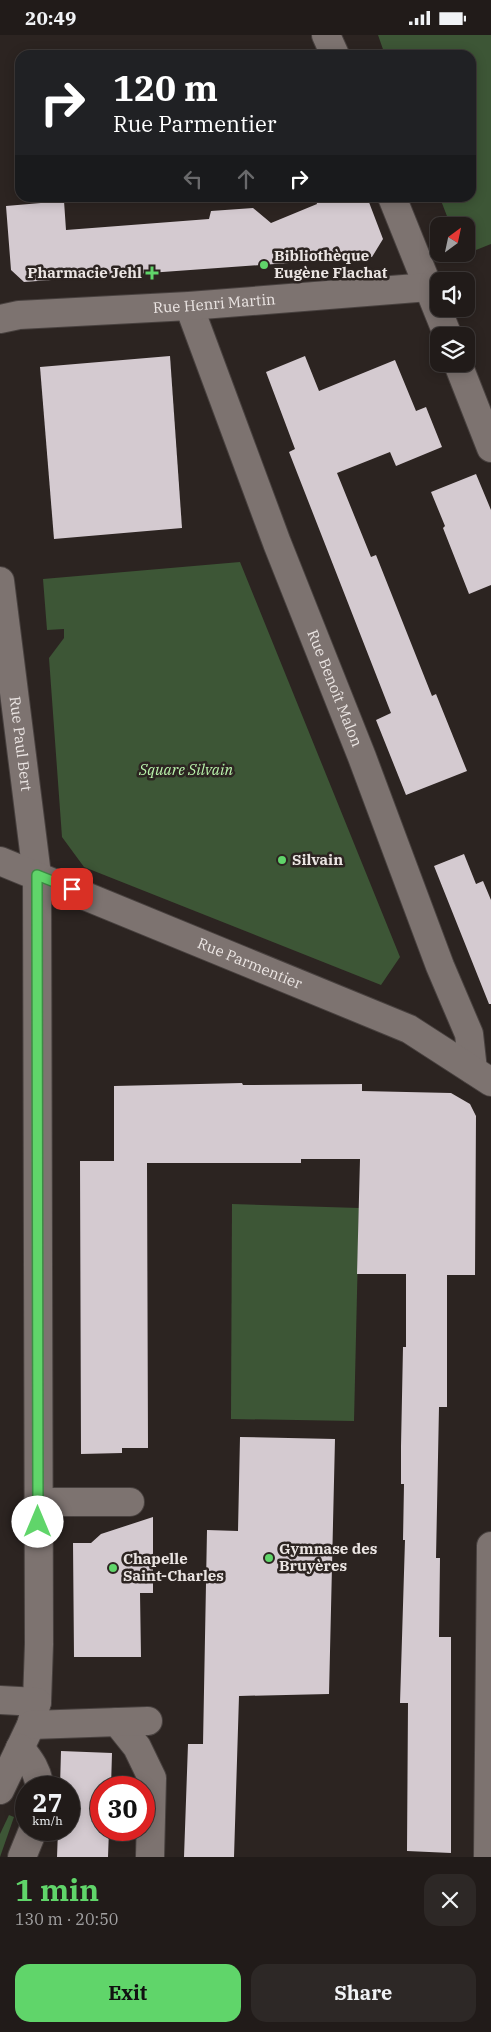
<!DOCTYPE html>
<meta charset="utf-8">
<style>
:root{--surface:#211b19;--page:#2d2826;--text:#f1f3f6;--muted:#a2a1a2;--line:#3e3938;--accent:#60d56a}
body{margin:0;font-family:"IBM Plex Serif",serif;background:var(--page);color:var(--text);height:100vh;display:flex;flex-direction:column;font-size:19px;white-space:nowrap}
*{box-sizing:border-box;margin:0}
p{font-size:16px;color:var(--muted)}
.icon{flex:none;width:28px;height:28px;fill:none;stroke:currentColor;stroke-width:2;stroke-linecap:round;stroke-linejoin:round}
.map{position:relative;height:1822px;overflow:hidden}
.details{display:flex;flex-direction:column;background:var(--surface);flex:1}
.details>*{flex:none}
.top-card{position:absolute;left:15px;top:15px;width:461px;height:152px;border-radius:15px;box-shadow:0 2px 12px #0003,0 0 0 1px var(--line);background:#202124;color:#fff;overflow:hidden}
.needle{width:32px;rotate:33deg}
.fabs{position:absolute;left:430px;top:182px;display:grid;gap:10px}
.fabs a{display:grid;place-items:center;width:45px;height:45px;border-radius:10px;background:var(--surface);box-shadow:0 2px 12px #0003,0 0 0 1px var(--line);font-size:25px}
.speed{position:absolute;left:15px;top:1741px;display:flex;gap:10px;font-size:25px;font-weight:700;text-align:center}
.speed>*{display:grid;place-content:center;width:65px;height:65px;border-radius:50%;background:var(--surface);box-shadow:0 2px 12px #0003,0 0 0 1px var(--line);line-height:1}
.speed small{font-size:12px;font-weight:400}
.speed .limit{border:8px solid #d22;background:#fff;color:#111}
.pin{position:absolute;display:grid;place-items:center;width:42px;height:42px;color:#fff;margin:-21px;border-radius:10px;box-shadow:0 2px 8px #0006}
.me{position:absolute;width:55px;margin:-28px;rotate:0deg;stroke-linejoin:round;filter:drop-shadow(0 0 4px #0008)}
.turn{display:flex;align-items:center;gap:18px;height:105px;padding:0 15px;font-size:22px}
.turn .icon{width:65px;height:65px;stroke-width:2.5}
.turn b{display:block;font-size:35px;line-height:42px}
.lanes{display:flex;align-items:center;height:48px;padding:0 15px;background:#0003;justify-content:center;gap:25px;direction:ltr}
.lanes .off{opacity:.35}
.round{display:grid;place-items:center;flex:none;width:52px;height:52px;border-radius:15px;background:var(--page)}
.overview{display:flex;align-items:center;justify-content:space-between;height:85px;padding:0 15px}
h1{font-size:30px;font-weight:800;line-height:38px;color:var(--accent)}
.primary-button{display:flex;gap:10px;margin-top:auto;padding:10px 15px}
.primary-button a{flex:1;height:58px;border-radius:15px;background:var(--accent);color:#111;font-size:20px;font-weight:800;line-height:58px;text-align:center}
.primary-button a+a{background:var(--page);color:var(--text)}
.status{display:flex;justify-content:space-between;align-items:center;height:35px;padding:0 25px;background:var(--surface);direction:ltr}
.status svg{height:14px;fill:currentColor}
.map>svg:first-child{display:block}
.green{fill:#3d5636}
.building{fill:#d4cad0}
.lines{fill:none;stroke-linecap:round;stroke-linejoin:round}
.minor-casing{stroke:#48413f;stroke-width:30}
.minor{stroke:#7d7370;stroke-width:28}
.route-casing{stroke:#3e8a45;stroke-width:12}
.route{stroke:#60d56a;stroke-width:9}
.poi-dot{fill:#60d56a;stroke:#2c2421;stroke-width:2}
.labels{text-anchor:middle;stroke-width:5;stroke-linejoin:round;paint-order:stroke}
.poi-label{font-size:15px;font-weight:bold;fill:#ebe5e3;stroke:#2c2421;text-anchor:start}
.street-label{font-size:15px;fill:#ebe5e3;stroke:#2c2421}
.park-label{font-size:15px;font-style:italic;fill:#baf4ac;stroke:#2c2421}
</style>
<div class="status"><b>20:49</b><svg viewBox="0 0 49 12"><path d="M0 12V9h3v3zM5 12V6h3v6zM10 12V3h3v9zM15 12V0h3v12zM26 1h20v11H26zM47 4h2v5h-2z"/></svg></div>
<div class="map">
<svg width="491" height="1822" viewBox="0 0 491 1822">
<rect width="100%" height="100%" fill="#2c2421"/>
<g class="green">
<polygon points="378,0 491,0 491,209 466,219 466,191 444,191 450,189 440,163 471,162 471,20 385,20"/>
<polygon points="240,527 400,922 381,950 84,832 62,802 49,623 64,603 64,594 47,595 43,544"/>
<polygon points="232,1169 359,1173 354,1386 231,1384"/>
<polygon points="9,1780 14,1782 0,1822 0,1799"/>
</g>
<g class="building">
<polygon points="315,162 367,162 383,204 372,222 24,247 11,235 6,171 64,166 66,195 209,184 211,176 253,173 271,188 317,169"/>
<polygon points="170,321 182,493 54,504 40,332"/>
<polygon points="305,321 319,356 395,325 416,376 426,372 442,412 396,431 390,417 337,438 371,522 376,520 432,661 436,659 467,736 406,760 376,685 391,678 289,417 295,414 266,337"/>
<polygon points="476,439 491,475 491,550 469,559 443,493 445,491 431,457"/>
<polygon points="464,819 476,849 483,846 491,865 491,969 489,969 434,831"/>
<polygon points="242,1048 243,1050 362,1049 362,1056 451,1058 470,1069 476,1081 475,1240 447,1240 447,1372 439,1372 436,1523 440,1523 439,1602 451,1602 451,1818 407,1816 408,1668 400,1668 405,1505 403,1505 404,1449 401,1449 401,1411 403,1312 406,1312 406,1239 357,1239 360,1124 301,1124 301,1128 147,1128 148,1413 122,1413 122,1418 81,1419 80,1126 114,1126 114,1051"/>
<polygon points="240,1402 335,1404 329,1659 239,1661 234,1822 184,1822 188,1709 203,1709 207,1495 238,1496"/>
<polygon points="153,1482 153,1558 140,1558 141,1622 74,1622 73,1508 91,1508 101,1499"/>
<polygon points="61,1716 112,1718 111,1752 101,1752 101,1795 109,1795 108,1822 57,1822 58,1795 69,1795 69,1752 60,1752"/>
</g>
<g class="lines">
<defs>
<g id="minor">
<polyline points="326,0 335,20"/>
<polyline points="392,162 448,301"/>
<path id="s1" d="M189,271l88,237 85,214 78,209 29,68 4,36"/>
<path id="s2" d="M0,284l19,-4 170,-9 240,-19"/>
<polyline points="458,329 491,413"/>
<path id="s3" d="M0,546l37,294 2,769 -2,58 -6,23 -31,65"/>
<path id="s4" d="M0,826l409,168 82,53"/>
<polyline points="38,1467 130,1467"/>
<polyline points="0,1665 37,1667"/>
<polyline points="117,1687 137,1712 152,1743 150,1822"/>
<polyline points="31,1690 148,1686"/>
<path d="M20,1713c11,13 17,22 20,39"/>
<polyline points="22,1822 33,1795"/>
<polyline points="488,1822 491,1511"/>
</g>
</defs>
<use href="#minor" class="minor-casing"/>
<use href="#minor" class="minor"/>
</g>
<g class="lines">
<defs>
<polyline id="route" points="38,1487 37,840 72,854"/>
</defs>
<use href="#route" class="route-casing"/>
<use href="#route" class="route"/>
</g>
<g class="poi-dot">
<circle cx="264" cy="230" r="5"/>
<path d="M149.5 230.5h5v5h5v5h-5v5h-5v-5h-5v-5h5z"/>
<circle cx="282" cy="825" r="5"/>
<circle cx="269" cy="1523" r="5"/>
<circle cx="113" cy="1533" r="5"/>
</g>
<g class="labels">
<g class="poi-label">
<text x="274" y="226">Bibliothèque<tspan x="274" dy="17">Eugène Flachat</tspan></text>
<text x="142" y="243" text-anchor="end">Pharmacie Jehl</text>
<text x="292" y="830">Silvain</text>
<text x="279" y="1519">Gymnase des<tspan x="279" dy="17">Bruyères</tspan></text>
<text x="123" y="1529">Chapelle<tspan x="123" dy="17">Saint-Charles</tspan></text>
</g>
<g class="street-label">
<text dy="5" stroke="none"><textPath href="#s2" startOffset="215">Rue Henri Martin</textPath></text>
<text dy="5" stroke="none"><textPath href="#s1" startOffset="409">Rue Benoît Malon</textPath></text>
<text dy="5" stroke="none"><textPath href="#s3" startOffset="164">Rue Paul Bert</textPath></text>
<text dy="5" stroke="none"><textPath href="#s4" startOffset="270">Rue Parmentier</textPath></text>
</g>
<g class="park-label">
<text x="186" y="740">Square Silvain</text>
</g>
</g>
</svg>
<div class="fabs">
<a><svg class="needle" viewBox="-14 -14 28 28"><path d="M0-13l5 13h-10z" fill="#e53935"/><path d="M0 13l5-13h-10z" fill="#a2a1a2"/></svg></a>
<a><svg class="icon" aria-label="sound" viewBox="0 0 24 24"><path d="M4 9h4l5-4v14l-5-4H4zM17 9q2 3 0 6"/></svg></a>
<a><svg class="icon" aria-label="layers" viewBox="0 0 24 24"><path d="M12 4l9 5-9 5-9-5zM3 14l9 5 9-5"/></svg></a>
</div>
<div class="speed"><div>27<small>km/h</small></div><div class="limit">30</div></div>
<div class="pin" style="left:72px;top:854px;background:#d93025"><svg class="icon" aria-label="arrive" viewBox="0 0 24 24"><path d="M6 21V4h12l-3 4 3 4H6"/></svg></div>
<svg class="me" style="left:38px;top:1487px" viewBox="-20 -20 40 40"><circle r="19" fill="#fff"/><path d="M0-13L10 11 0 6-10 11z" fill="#60d56a"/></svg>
<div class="top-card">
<div class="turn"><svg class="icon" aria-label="right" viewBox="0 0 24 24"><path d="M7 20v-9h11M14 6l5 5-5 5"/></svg><div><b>120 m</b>Rue Parmentier</div></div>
<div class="lanes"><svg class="icon off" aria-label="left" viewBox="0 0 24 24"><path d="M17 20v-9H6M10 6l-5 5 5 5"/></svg><svg class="icon off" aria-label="ahead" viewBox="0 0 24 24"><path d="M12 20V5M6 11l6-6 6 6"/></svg><svg class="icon" aria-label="right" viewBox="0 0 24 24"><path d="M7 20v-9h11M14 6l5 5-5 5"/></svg></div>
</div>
</div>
<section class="details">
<div class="overview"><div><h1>1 min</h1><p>130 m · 20:50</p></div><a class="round"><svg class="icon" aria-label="close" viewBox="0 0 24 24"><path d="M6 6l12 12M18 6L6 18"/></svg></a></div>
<div class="primary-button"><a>Exit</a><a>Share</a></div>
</section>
